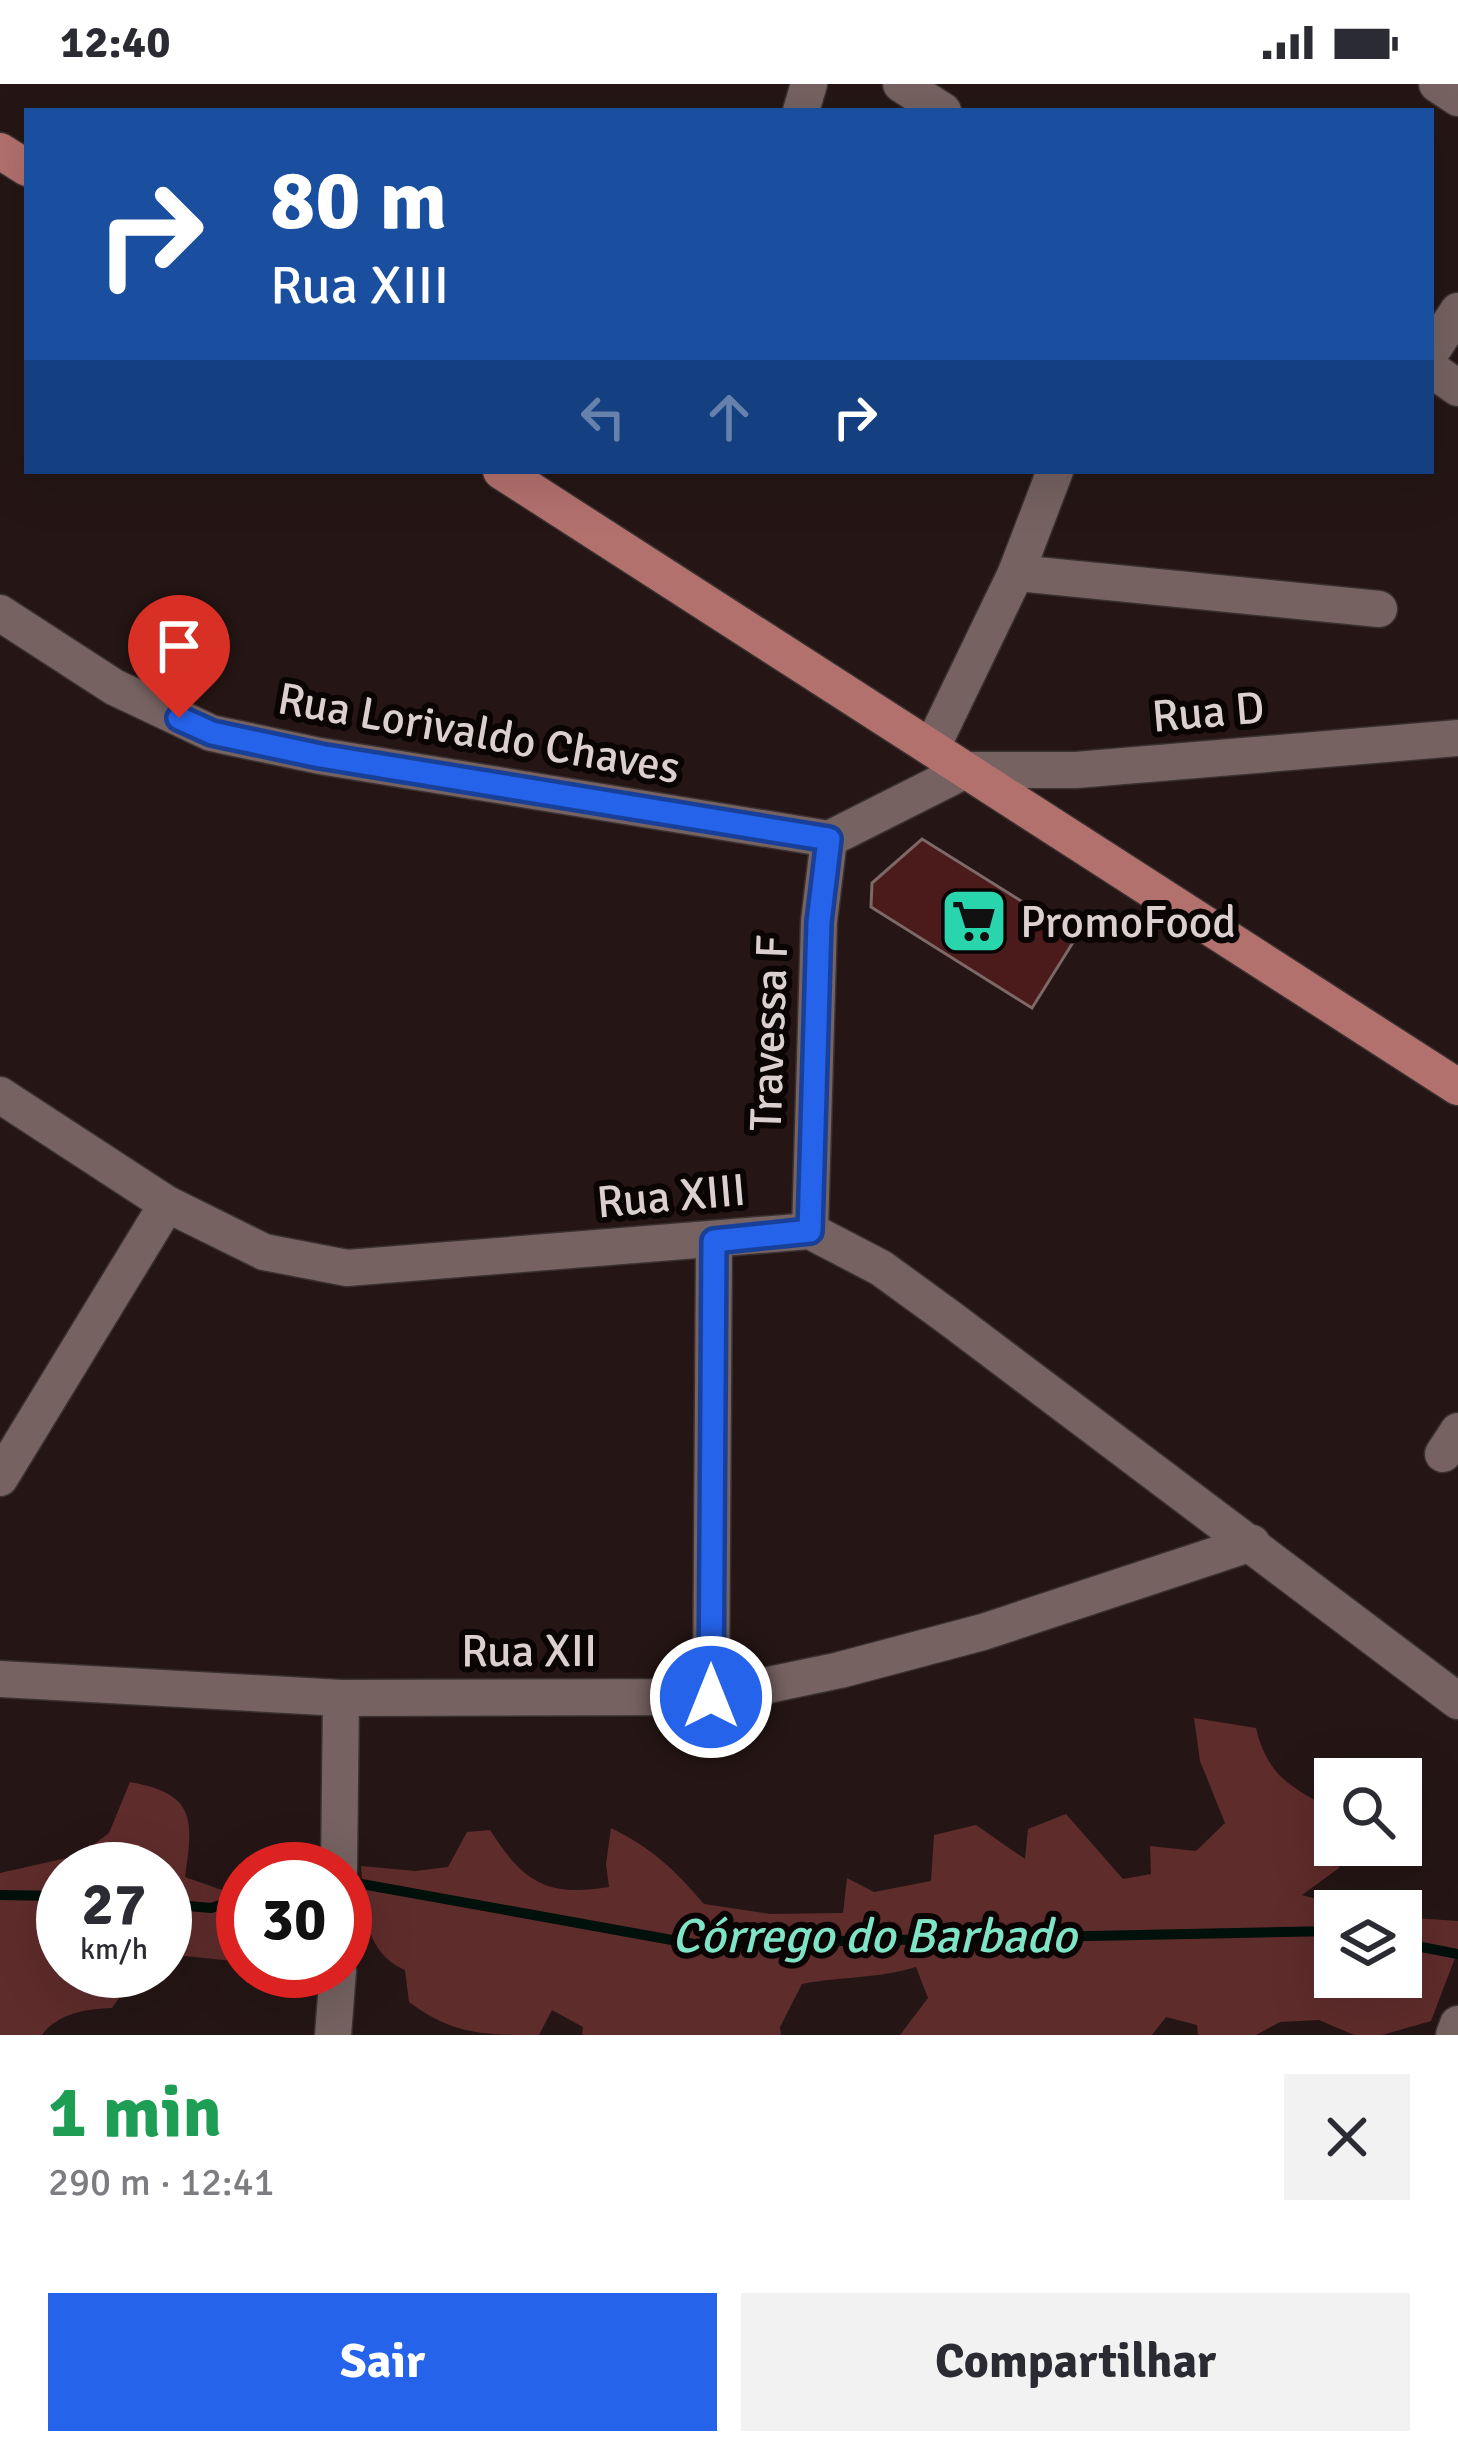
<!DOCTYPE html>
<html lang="pt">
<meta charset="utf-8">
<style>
:root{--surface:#fff;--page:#f2f2f3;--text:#2b2b33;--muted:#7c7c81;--accent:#2563eb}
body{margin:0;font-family:Signika,sans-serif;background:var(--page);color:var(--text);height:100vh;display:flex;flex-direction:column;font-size:45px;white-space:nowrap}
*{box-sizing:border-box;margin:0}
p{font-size:39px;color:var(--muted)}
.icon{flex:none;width:66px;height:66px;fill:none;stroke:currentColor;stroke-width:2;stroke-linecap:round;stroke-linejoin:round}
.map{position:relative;height:1951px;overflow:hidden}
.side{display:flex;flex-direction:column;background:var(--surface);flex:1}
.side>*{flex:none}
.guide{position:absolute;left:24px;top:24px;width:1410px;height:366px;border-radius:0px;box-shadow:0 12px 48px #0002;background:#1a4fa0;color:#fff;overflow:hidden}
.buttons{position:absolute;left:1314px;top:1674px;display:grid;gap:24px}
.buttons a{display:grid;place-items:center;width:108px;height:108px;border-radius:0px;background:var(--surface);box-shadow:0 12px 48px #0002;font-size:60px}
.speed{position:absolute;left:36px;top:1758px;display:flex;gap:24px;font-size:60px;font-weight:700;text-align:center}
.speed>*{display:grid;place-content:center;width:156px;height:156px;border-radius:50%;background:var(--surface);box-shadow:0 12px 48px #0002;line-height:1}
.speed small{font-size:30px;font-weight:400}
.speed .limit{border:18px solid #d22;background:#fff;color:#111}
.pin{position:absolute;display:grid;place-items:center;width:102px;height:102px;color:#fff;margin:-123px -51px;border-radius:50% 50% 50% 0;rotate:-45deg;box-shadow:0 0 12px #0007}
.pin .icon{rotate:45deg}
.me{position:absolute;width:132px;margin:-66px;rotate:0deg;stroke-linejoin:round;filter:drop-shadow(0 0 9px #0008)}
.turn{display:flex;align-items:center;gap:42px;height:252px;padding:0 48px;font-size:54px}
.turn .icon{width:156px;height:156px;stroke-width:2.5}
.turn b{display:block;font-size:84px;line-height:102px}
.lanes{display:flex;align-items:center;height:114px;padding:0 48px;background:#0003;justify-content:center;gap:60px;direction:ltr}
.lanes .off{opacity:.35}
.round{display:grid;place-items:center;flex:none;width:126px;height:126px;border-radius:0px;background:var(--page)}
.head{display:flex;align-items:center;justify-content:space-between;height:204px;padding:0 48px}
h1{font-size:72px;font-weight:700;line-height:90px;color:#1e9e55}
.action{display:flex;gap:24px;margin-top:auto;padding:24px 48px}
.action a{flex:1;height:138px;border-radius:0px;background:var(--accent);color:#fff;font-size:48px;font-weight:700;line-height:138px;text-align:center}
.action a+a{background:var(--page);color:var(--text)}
.status{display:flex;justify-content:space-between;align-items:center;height:84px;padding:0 60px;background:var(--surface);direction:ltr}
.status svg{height:33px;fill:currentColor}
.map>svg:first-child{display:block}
.forest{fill:#5e2c2b}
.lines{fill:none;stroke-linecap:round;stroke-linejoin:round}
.stream{stroke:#00100a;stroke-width:10}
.building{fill:#4b1a1a;stroke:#7c6867;stroke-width:3}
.minor-casing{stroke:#3a3030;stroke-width:39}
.major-casing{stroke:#3a3030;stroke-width:39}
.minor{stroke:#756261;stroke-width:36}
.major{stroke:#b3716e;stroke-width:36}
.route-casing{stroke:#184099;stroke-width:30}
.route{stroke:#2563eb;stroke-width:21}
.labels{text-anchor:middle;stroke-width:12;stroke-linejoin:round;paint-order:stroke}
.street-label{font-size:45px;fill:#dbd0cf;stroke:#0a0404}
.poi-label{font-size:45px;fill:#dbd0cf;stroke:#0a0404;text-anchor:start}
.water-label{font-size:48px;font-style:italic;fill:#7fe3c5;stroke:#0a0404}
</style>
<div class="status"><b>12:40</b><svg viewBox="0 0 49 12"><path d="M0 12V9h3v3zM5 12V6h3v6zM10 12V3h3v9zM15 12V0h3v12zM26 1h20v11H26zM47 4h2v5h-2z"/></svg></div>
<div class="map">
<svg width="1458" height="1951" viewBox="0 0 1458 1951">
<rect width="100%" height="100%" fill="#251615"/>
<g class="forest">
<path d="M1194,1634l62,10c12,49 35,59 77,82l6,58 -37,27 58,16h-25v66h66v-60l57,4v29l-27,71 -49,14h-28l-35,-15 -39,2 -24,13h-58l-1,-10 -31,-8 -14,18h-252l28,-37 -12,-31c-38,12 -75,9 -114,17l-22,43 1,8h-199l1,-8 -31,-17 -13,25c-54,0 -86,0 -130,-33l-4,-32c-42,-18 -41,-64 -44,-104l54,5 33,-4 19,-35 23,-2c34,53 57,67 119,57l-3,-23 5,-36c42,21 62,40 93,76l66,10 73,-1 4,-35 27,14 57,-11 3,-46 42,-10 49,34 3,-30 38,-15 57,65 28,-5 -1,-28 46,5 29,-28 -25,-62z"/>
<path d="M130,1698c67,12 63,38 55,95l37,13c32,-44 45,-48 98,-42v21h-77v93l-78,-8v-85h-102v102h75l-26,37c-26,1 -54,5 -70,27h-42v-162l80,-18 29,-22z"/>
</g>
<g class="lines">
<g class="stream">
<polyline points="345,1797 694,1860 1335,1847"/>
<polyline points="0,1811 63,1812"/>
<polyline points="165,1820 211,1824 243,1813"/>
<polyline points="1401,1859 1458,1870"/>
</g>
</g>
<polygon class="building" points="922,755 1077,852 1032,924 871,823 872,799"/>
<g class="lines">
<defs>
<g id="minor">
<polyline points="901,0 943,27"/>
<polyline points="1437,0 1458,14"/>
<polyline points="801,27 809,0"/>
<polyline points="1431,268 1458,227"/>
<polyline points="1431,285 1458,304"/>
<polyline points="1016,489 1379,525"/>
<polyline points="0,529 114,603 211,649 320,672 829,755"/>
<polyline points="932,663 1016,489 1055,387"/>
<polyline points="829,755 966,686 1076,686 1458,654"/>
<polyline points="0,1011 167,1120 264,1168 347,1184 810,1147 881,1184 951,1235 1458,1617"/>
<polyline points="810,1147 819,837 829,755"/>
<polyline points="1443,1370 1458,1347"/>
<polyline points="0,1394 167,1120"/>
<polyline points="0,1595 341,1614 711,1613 840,1586 983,1548 1252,1459"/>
<polyline points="711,1613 714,1157"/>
<polyline points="339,1785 341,1614"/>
<polyline points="333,1951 338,1887"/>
<polyline points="1454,1951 1458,1940"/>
</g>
<g id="major">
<polyline points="0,67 27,84"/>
<polyline points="501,387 1458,1003"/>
</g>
</defs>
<use href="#minor" class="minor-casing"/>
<use href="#major" class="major-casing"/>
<use href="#minor" class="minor"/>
<use href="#major" class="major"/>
</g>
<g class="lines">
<defs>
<polyline id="route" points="179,634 212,649 320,672 829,755 819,838 810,1147 714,1157 711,1613"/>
</defs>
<use href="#route" class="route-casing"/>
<use href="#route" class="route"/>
</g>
<defs>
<symbol id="supermarket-square" viewBox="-11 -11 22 22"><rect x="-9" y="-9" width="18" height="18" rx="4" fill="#28d5ad" stroke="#0a0404"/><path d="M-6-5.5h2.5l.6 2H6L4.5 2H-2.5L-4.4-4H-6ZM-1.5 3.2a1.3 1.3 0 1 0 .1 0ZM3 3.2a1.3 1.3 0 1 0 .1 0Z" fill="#111"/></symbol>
</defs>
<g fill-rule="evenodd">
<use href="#supermarket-square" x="936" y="799" width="76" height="76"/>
</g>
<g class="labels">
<g class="street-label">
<text transform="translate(1208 627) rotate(-5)" y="16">Rua D</text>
<text transform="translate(479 648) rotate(10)" y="16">Rua Lorivaldo Chaves</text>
<text transform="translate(768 949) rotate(-88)" y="16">Travessa F</text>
<text transform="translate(671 1111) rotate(-5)" y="16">Rua XIII</text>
<text x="529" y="1582">Rua XII</text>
</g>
<g class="poi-label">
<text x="1020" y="853">PromoFood</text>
</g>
<g class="water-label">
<text x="874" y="1868">Córrego do Barbado</text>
</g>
</g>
</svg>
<div class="buttons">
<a><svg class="icon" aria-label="search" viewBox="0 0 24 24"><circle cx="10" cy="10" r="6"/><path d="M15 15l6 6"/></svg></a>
<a><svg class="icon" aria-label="layers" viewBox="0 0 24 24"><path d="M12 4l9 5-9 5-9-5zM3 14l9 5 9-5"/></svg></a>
</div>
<div class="speed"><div>27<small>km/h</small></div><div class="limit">30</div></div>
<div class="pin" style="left:179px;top:634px;background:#d93025"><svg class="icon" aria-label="arrive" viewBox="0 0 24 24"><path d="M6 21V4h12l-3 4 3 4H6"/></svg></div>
<svg class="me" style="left:711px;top:1613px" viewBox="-20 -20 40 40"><circle r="17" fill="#2563eb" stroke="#fff" stroke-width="3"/><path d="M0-11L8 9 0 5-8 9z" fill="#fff"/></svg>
<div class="guide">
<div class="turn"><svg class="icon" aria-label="right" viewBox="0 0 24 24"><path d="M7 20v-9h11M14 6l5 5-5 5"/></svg><div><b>80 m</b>Rua XIII</div></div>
<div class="lanes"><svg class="icon off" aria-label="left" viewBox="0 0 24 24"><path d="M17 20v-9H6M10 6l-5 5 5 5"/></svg><svg class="icon off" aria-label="ahead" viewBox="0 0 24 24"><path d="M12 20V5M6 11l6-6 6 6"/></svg><svg class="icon" aria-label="right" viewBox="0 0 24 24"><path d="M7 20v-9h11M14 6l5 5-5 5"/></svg></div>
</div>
</div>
<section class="side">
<div class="head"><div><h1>1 min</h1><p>290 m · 12:41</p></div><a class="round"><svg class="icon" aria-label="close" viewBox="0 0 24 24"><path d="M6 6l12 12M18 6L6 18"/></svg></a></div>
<div class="action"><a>Sair</a><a>Compartilhar</a></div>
</section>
